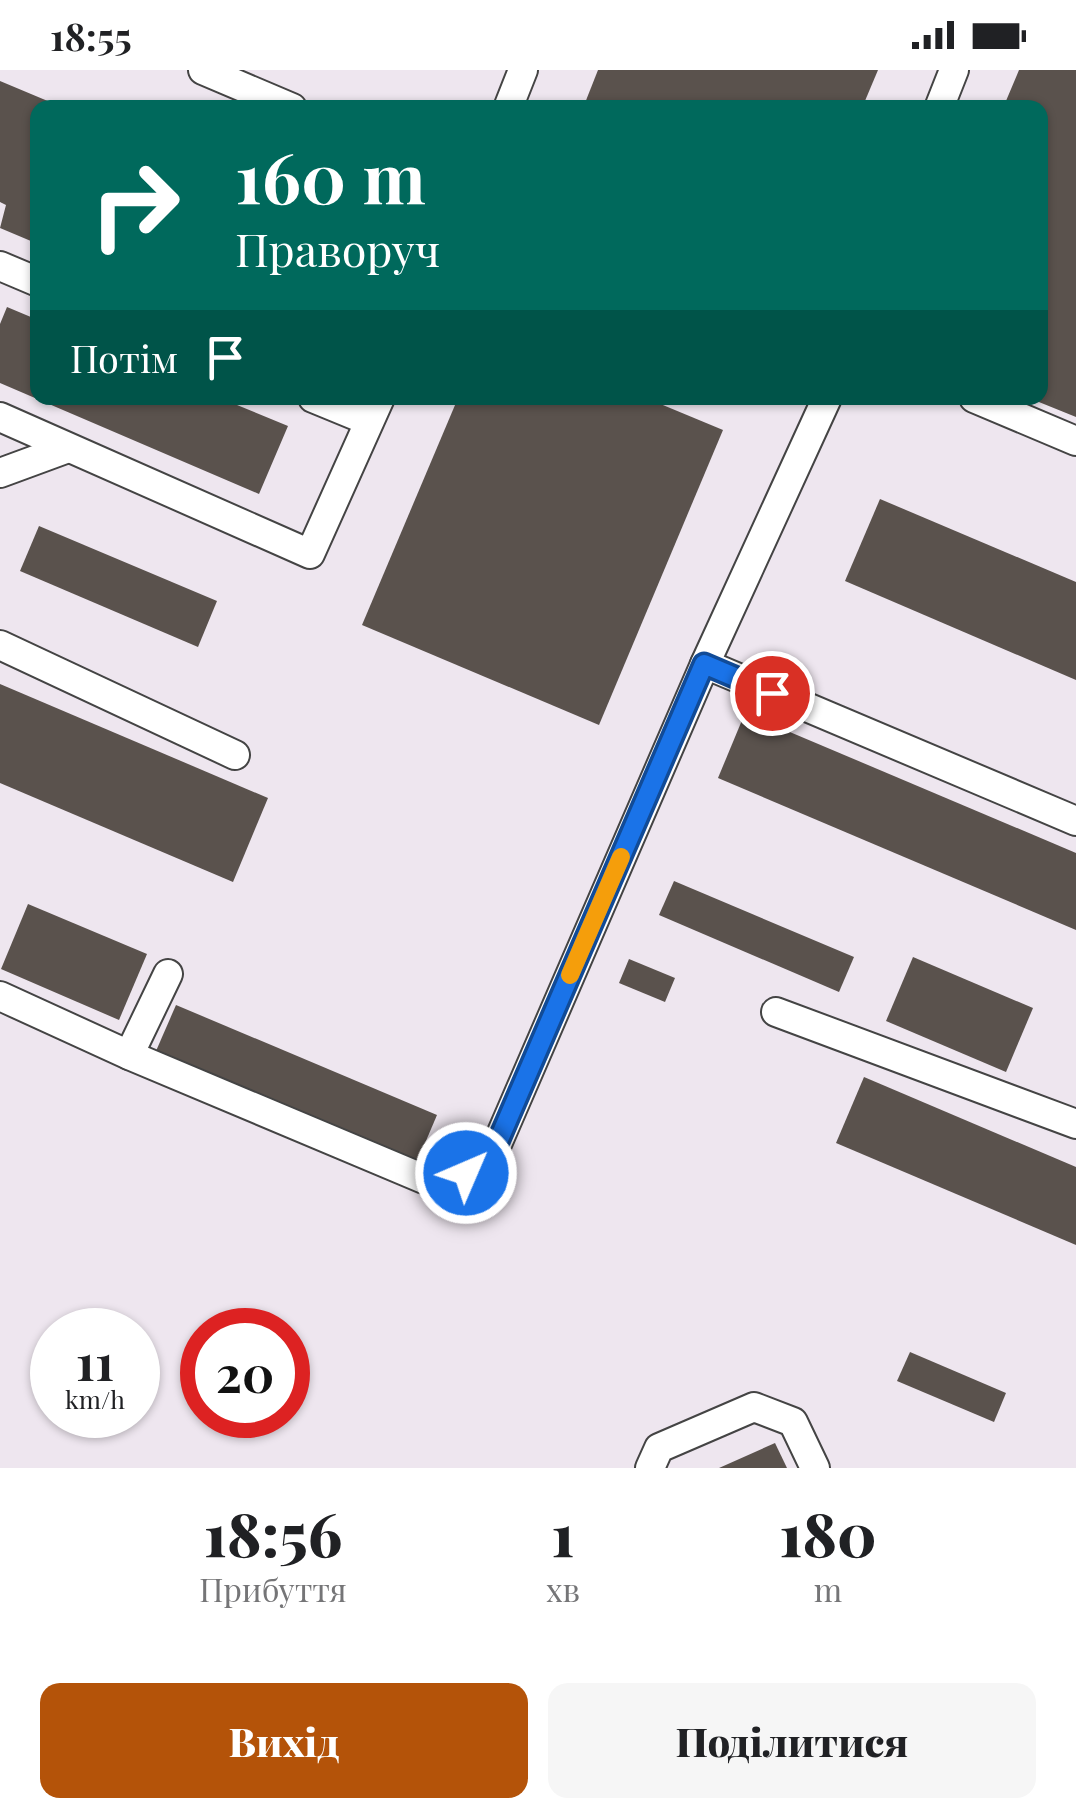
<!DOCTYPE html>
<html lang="uk">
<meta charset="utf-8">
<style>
:root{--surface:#fff;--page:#f6f6f6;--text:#202124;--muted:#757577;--accent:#b45309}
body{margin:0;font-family:"Playfair Display",serif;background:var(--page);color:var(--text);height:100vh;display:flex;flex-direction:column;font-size:38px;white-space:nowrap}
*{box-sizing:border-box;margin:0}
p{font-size:32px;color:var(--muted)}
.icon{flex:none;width:55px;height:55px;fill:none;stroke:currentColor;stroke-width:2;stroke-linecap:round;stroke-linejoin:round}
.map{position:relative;height:1398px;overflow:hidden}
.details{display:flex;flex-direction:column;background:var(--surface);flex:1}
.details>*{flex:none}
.hud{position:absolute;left:30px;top:30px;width:1018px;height:305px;border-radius:20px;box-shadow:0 2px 8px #0004;background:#00695c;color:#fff;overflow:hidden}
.speed{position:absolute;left:30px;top:1238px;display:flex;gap:20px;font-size:50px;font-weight:700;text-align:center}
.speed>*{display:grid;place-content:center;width:130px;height:130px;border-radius:50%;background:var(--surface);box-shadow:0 2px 8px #0004;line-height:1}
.speed small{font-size:25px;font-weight:400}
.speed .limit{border:15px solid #d22;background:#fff;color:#111}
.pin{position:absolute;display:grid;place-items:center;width:85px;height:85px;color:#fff;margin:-42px;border:5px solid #fff;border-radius:50%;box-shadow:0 2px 10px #0007}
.me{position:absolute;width:110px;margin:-55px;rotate:45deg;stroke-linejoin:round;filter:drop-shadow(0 0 8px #0008)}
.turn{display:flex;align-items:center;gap:35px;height:210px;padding:0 40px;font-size:45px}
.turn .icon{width:130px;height:130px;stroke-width:2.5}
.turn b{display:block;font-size:70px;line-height:85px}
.then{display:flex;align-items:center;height:95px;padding:0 40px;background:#0003;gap:20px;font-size:38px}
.eta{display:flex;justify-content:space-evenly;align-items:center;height:170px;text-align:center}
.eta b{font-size:60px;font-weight:800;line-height:70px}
.button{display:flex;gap:20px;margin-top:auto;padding:20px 40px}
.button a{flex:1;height:115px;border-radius:20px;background:var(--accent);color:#fff;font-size:40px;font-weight:800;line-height:115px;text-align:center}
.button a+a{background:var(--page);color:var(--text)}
.status{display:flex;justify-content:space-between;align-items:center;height:70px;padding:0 50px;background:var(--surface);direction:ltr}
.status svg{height:28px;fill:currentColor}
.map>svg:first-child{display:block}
.industrial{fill:#eee6ef;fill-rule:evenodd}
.building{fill:#5a524d}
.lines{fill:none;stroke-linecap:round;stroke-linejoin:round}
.minor-casing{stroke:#444;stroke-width:32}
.minor{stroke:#fff;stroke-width:28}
.route-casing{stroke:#114b97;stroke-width:25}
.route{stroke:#1a73e8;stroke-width:18}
.slow{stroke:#f59e0b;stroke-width:18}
</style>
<div class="status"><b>18:55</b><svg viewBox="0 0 49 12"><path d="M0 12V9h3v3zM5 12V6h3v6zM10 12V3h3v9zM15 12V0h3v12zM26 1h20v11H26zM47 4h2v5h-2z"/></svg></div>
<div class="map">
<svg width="1076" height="1398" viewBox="0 0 1076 1398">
<rect width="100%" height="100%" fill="#fffdf5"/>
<path class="industrial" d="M0,0h1076v1398h-1076zM38,38h1002v290h-1002zM52,1260h86v85h-86zM202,1260h86v85h-86z"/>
<g class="building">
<polygon points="598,0 878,0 862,38 583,38"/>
<polygon points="1019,0 1076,0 1076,347 1029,328 1040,328 1040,38 1003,38"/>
<polygon points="0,11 62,37 38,38 38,174 0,158 6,135 0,132"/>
<polygon points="7,237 38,250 38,328 220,328 288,356 259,424 0,313 0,254"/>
<polygon points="458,328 646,328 723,360 599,655 362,555"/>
<polygon points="880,429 1076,512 1076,610 845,511"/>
<polygon points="39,456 217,531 198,577 20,501"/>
<polygon points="0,614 268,728 233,812 0,713"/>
<polygon points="745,643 1076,783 1076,860 718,708"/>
<polygon points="674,811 854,887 839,922 659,845"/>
<polygon points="28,834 147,884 119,950 1,899"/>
<polygon points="913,887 1033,938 1006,1002 886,951"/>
<polygon points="629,889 675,908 665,932 619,913"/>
<polygon points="176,935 437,1045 417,1092 156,981"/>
<polygon points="864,1007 1076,1097 1076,1175 836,1073"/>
<polygon points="910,1282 1006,1323 994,1352 897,1311"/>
<polygon points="775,1373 787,1398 719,1398"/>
</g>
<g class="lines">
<defs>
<g id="minor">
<polyline points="203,0 292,38"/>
<polyline points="508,38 523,0"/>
<polyline points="939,38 954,0"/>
<polyline points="0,196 38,212"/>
<polyline points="313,328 369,351"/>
<polyline points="974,328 1076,371"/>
<polyline points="0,347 310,484 380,328"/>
<polyline points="0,403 68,378"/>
<polyline points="0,575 235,685"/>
<polyline points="705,594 827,328"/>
<polyline points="0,926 129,985 424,1109 466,1103 494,1081 705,594 1076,751"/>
<polyline points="776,942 1076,1054"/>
<polyline points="129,985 168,904"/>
<polyline points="650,1398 659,1378 754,1337 793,1352 815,1398"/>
</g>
</defs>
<use href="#minor" class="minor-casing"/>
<use href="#minor" class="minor"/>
</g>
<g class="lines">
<defs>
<polyline id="route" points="466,1103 494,1081 704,594 772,623"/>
</defs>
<use href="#route" class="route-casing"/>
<use href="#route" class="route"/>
<polyline class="slow" points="570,905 621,787"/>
</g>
</svg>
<div class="speed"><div>11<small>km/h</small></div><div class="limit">20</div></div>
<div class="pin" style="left:772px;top:623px;background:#d93025"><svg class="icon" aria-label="arrive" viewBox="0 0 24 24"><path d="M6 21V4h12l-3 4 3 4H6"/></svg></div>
<svg class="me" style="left:466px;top:1103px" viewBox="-20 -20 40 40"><circle r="17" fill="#1a73e8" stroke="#fff" stroke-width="3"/><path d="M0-11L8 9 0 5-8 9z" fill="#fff"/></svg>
<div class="hud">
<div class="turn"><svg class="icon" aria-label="right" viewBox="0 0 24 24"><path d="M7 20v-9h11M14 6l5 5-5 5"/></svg><div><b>160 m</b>Праворуч</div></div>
<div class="then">Потім<svg class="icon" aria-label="arrive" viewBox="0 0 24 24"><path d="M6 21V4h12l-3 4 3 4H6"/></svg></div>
</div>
</div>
<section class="details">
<div class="eta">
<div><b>18:56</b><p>Прибуття</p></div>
<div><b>1</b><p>хв</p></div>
<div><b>180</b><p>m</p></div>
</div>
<div class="button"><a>Вихід</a><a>Поділитися</a></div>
</section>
